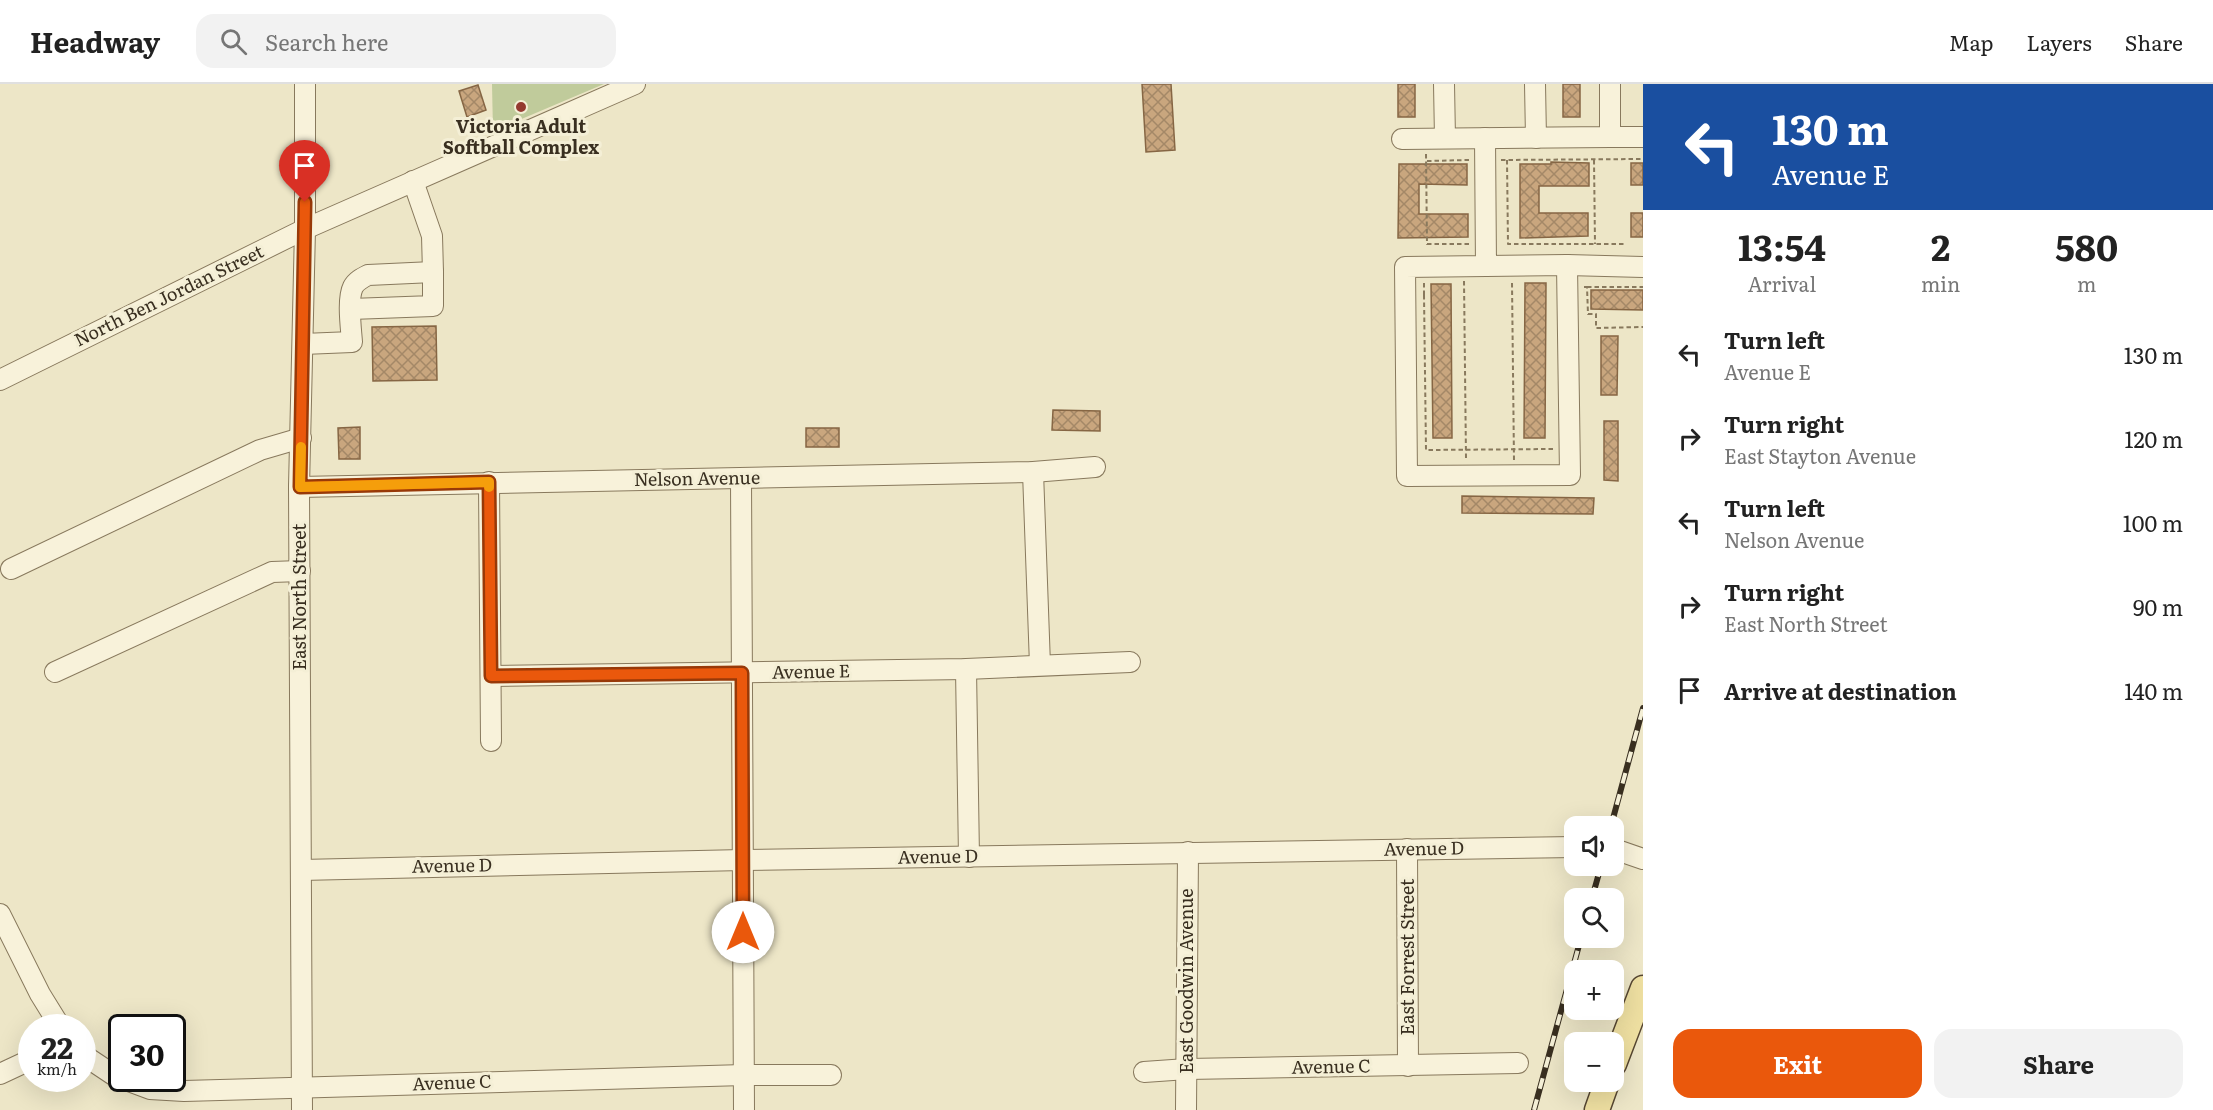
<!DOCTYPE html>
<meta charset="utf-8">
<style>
:root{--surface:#fff;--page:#f2f2f2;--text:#222;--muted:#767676;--line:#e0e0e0;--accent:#ea580c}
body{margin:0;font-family:Literata,serif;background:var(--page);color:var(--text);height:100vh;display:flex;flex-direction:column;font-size:22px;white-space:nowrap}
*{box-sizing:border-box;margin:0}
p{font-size:20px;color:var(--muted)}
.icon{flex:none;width:33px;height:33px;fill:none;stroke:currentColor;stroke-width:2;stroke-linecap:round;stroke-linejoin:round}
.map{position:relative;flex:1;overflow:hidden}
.drawer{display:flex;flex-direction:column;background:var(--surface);width:570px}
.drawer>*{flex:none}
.guide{background:#1a4fa0;color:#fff;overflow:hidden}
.fabs{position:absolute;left:1564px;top:732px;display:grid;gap:12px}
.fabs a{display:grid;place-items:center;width:60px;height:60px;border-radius:12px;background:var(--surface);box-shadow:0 6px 24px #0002;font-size:30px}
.speed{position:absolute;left:18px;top:930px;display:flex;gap:12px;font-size:30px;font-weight:700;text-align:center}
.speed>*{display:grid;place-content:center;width:78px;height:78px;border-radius:50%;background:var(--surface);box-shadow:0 6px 24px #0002;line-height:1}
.speed small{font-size:15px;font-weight:400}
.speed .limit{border:3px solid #111;border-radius:9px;background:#fff;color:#111}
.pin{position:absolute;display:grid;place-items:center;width:51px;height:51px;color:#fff;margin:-62px -26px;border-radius:50% 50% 50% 0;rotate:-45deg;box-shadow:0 0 6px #0007}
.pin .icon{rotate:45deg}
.me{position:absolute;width:66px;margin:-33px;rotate:0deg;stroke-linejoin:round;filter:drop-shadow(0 0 4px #0008)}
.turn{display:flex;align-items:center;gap:21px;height:126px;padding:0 30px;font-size:27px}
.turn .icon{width:78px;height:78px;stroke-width:2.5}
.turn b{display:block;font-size:42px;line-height:51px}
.eta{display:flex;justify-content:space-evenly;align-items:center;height:102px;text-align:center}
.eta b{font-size:36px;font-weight:700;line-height:42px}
.button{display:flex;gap:12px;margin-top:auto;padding:12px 30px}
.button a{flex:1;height:69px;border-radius:18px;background:var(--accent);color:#fff;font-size:24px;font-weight:700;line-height:69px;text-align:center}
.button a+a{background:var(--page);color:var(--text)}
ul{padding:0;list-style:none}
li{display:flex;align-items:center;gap:18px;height:84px;padding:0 30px}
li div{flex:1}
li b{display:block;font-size:22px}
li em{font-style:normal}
header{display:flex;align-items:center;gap:36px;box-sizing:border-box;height:84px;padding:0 30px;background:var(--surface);border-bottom:2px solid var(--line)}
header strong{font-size:28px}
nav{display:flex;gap:33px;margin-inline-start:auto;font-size:21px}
.search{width:420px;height:54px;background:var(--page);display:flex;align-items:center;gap:15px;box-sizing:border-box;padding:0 21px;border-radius:18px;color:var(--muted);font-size:22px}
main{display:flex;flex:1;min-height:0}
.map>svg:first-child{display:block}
.green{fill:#c0cb9b}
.building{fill:url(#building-cross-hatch);stroke:#866644;stroke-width:1.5}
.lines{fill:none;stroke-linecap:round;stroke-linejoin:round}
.minor-casing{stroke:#88795d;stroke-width:22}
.major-casing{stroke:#564631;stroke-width:27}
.path{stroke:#88795d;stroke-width:2;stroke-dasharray:4.5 3;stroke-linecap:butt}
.minor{stroke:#f8f2da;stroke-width:20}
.major{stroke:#eedfa1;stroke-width:24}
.rail-casing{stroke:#392f20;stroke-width:6}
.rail{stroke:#f4efd6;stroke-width:4;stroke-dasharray:11;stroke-linecap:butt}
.route-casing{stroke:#983908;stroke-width:15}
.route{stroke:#ea580c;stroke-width:10}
.slow{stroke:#f59e0b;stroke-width:10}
.poi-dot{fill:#943a2f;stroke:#f4efd6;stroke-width:2}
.labels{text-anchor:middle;stroke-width:6;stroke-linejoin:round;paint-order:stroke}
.poi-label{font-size:18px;font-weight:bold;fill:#392f20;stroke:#f4efd6}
.street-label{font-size:18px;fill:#392f20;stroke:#f4efd6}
</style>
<header>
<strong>Headway</strong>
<div class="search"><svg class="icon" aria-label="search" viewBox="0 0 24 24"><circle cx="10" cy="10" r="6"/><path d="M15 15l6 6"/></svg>Search here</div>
<nav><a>Map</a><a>Layers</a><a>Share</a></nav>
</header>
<main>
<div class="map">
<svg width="1643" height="1026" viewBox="0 0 1643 1026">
<defs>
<pattern id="building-cross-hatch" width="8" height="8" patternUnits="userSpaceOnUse" patternTransform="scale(1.5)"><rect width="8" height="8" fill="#c9a67e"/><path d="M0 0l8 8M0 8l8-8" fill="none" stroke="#a48867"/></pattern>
</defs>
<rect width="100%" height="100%" fill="#ede6c7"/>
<polygon class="green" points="492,0 604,0 493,47"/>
<g class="building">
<polygon points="1142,0 1171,0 1175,66 1146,68"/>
<rect x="1398" y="0" width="17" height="33"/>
<rect x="1563" y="0" width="17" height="33"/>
<polygon points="478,1 486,26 467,33 459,7"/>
<polygon points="1551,78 1589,79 1589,102 1539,102 1539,129 1588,129 1588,152 1520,154 1520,80 1551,80"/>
<rect x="1631" y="79" width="12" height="22"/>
<polygon points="1399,80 1467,80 1467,101 1419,100 1419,130 1468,130 1468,153 1398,154"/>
<rect x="1631" y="129" width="12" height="24"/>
<polygon points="1525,199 1546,199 1545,354 1524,354"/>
<polygon points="1431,200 1451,200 1452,354 1433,354"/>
<polygon points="1591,206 1643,206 1643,226 1591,225"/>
<polygon points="436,242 437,296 373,297 372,243"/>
<polygon points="1601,252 1618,252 1617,311 1601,311"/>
<polygon points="1053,326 1100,327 1100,347 1052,346"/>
<polygon points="1604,337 1618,337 1618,397 1604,396"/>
<polygon points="360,343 360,375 339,375 338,344"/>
<rect x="806" y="344" width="33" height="19"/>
<polygon points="1462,412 1594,414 1593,430 1462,429"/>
</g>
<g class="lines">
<defs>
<g id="minor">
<polyline points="1444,0 1445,54"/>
<polyline points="1535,0 1536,54"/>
<polyline points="1610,53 1643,53"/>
<polyline points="1485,54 1486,182 1405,183 1407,392 1570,391 1567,181 1486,182"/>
<polyline points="1402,55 1610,53 1610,0"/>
<polyline points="1567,181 1643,183"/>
<polyline points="351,225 433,222 433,188"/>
<path d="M303,260l49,-2c-1,-14 -5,-43 1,-55 3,-6 9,-9 15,-12l65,-3 -1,-36 -19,-55"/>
<polyline points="0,296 305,145 635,0"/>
<polyline points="1033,388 1040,581"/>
<polyline points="741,395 744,1026"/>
<polyline points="489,398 491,657"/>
<polyline points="299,403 1033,388 1095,383"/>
<polyline points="11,485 260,366 301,354"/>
<polyline points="966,585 969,773"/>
<polyline points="55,588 272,488 300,487"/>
<polyline points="491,592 966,585 1130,578"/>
<polyline points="1407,765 1408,982"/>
<polyline points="1614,765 1643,775"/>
<polyline points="301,786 743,776 1575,763"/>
<polyline points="0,830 40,910 61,944"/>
<polyline points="82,970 115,992 150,1005 184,1007 744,991 831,991"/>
<polyline points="1144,988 1187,985 1518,979"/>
<polyline points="0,990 32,975"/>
<polyline points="302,1026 299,403 305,145 305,0"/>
<polyline points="1186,1026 1188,768"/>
</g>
<g id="major">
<polyline points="1614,980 1643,904"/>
<polyline points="1597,1026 1607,998"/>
</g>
</defs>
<use href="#minor" class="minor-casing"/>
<use href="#major" class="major-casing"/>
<g class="path">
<polyline points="1426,70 1427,160 1469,160"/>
<polyline points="1501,76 1643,75"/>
<polyline points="1507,76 1508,160 1626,160"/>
<polyline points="1594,76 1595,160"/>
<polyline points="1427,77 1469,76"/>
<polyline points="1464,197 1466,374"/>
<polyline points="1424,199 1424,211"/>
<polyline points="1512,199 1514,377"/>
<polyline points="1584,203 1587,203 1588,230 1596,230 1596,244 1643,243"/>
<polyline points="1587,203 1643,203"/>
<polyline points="1424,211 1426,366 1553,365"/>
</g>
<use href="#minor" class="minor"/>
<use href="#major" class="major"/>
<defs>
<g id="rail">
<polyline points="1611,742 1643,624"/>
<polyline points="1592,814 1601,782"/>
<polyline points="1534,1026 1581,854"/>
</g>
</defs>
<use href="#rail" class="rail-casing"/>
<use href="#rail" class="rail"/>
</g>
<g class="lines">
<defs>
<polyline id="route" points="305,118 300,403 489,398 491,592 742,589 743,848"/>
</defs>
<use href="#route" class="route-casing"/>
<use href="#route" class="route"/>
<polyline class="slow" points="301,363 300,403 489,398 489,403"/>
</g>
<circle class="poi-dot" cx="521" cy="23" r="6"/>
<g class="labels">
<g class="poi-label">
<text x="521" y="49">Victoria Adult<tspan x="521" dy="21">Softball Complex</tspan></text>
</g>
<g class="street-label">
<text transform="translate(169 212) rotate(-26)" y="6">North Ben Jordan Street</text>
<text transform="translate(697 395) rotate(-1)" y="6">Nelson Avenue</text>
<text transform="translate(300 513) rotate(-90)" y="6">East North Street</text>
<text transform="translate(811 588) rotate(-1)" y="6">Avenue E</text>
<text transform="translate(1424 765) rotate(-1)" y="6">Avenue D</text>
<text transform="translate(938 773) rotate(-1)" y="6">Avenue D</text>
<text transform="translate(452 782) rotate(-1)" y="6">Avenue D</text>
<text transform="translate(1408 873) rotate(-90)" y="6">East Forrest Street</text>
<text transform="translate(1187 897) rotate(-90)" y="6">East Goodwin Avenue</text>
<text transform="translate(1331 983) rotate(-1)" y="6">Avenue C</text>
<text transform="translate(452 999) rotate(-2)" y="6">Avenue C</text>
</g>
</g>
</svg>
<div class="fabs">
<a><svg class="icon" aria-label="sound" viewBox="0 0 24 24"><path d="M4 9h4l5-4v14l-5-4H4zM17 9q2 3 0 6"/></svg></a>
<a><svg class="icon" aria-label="search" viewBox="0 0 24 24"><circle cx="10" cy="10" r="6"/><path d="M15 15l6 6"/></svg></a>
<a>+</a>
<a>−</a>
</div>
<div class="speed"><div>22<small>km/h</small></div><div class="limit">30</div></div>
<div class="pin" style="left:305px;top:118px;background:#d93025"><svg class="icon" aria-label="arrive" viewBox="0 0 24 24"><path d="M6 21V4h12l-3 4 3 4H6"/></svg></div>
<svg class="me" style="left:743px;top:848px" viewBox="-20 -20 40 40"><circle r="19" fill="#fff"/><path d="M0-13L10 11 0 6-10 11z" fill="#ea580c"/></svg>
</div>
<section class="drawer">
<div class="guide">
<div class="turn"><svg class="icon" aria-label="left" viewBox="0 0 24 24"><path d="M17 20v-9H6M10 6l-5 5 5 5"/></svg><div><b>130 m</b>Avenue E</div></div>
</div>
<div class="eta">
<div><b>13:54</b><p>Arrival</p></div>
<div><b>2</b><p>min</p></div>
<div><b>580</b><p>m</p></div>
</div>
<ul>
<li><svg class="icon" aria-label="left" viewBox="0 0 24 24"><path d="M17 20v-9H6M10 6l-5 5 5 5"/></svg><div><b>Turn left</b><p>Avenue E</p></div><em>130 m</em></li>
<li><svg class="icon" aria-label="right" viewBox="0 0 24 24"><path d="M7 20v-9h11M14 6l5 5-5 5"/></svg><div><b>Turn right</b><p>East Stayton Avenue</p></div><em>120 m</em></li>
<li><svg class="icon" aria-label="left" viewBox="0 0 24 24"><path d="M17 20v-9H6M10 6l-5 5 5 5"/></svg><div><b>Turn left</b><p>Nelson Avenue</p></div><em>100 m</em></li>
<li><svg class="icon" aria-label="right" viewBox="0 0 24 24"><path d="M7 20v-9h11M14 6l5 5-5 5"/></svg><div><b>Turn right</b><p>East North Street</p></div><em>90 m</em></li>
<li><svg class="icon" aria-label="arrive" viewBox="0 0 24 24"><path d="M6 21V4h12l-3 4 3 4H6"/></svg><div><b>Arrive at destination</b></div><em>140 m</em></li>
</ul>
<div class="button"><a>Exit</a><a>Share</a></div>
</section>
</main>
